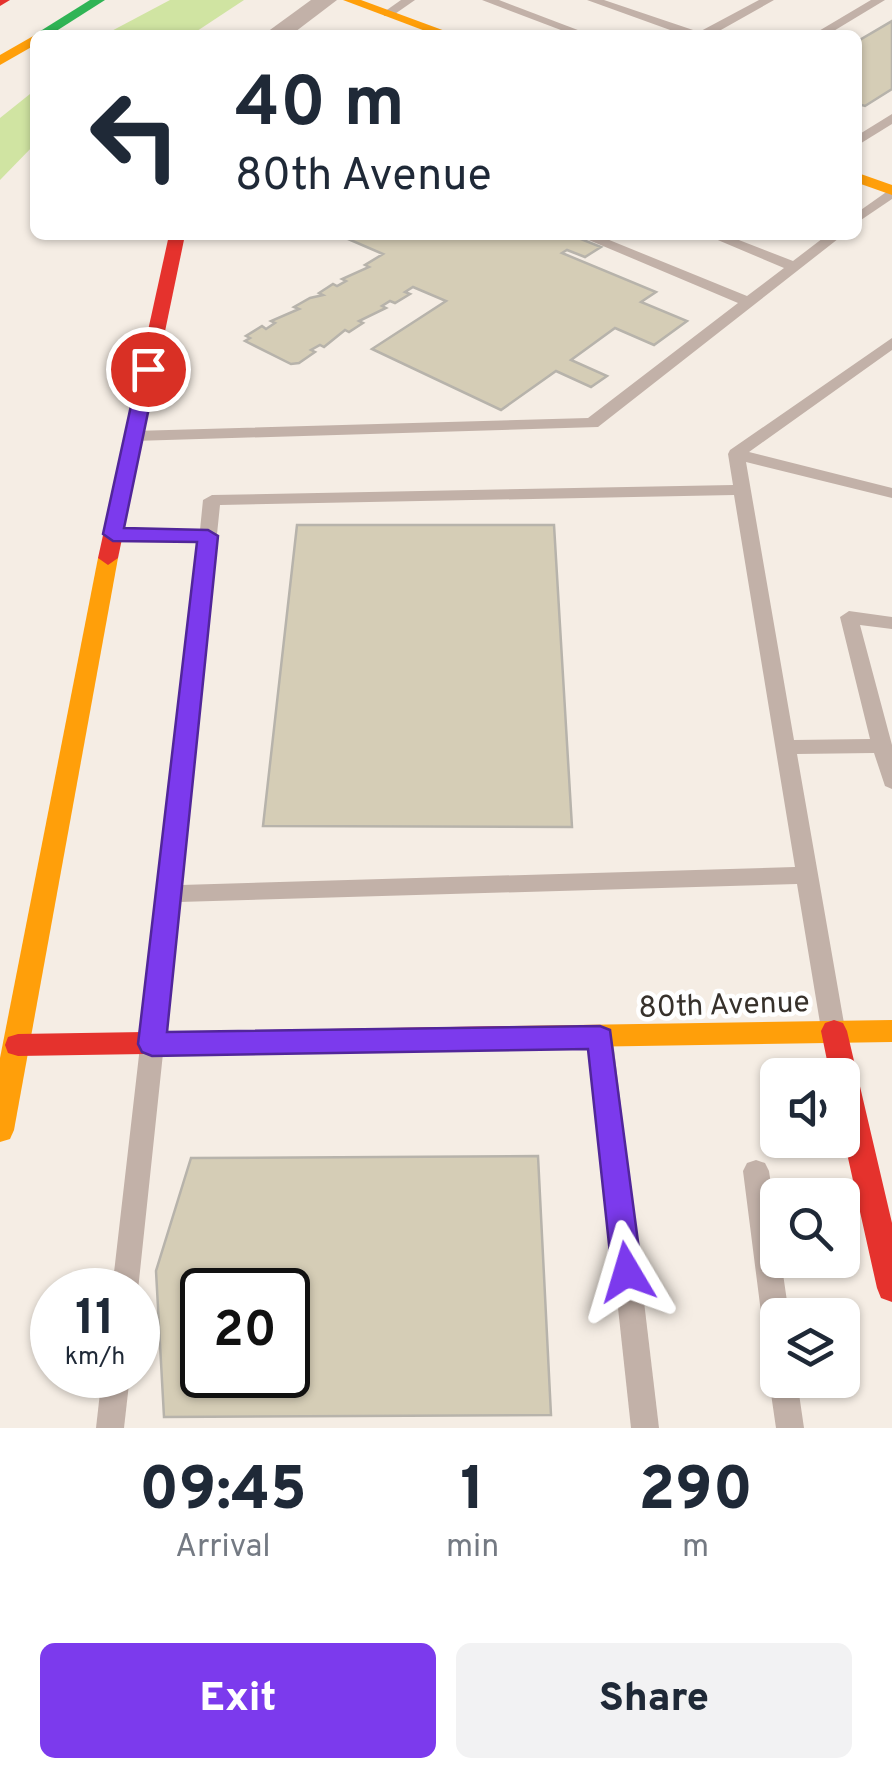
<!DOCTYPE html>
<style>
:root{--surface:#fff;--page:#f2f2f3;--text:#1f2937;--muted:#747a83;--accent:#7c3aed}
body{margin:0;font-family:Overpass,sans-serif;background:var(--page);color:var(--text);height:100vh;display:flex;flex-direction:column;font-size:38px;white-space:nowrap}
*{box-sizing:border-box;margin:0}
p{font-size:32px;color:var(--muted)}
.icon{flex:none;width:55px;height:55px;fill:none;stroke:currentColor;stroke-width:2;stroke-linecap:round;stroke-linejoin:round}
.map{position:relative;height:1428px;overflow:hidden}
.side{display:flex;flex-direction:column;background:var(--surface);flex:1}
.side>*{flex:none}
.hud{position:absolute;left:30px;top:30px;width:832px;height:210px;border-radius:15px;box-shadow:0 2px 8px #0004;background:#fff;color:var(--text);overflow:hidden}
.fabs{position:absolute;left:760px;top:1058px;display:grid;gap:20px}
.fabs a{display:grid;place-items:center;width:100px;height:100px;border-radius:15px;background:var(--surface);box-shadow:0 2px 8px #0004;font-size:50px}
.speed{position:absolute;left:30px;top:1268px;display:flex;gap:20px;font-size:50px;font-weight:700;text-align:center}
.speed>*{display:grid;place-content:center;width:130px;height:130px;border-radius:50%;background:var(--surface);box-shadow:0 2px 8px #0004;line-height:1}
.speed small{font-size:25px;font-weight:400}
.speed .limit{border:5px solid #111;border-radius:15px;background:#fff;color:#111}
.pin{position:absolute;display:grid;place-items:center;width:85px;height:85px;color:#fff;margin:-42px;border:5px solid #fff;border-radius:50%;box-shadow:0 2px 10px #0007}
.me{position:absolute;width:110px;margin:-55px;rotate:353deg;stroke-linejoin:round;filter:drop-shadow(0 0 8px #0008)}
.turn{display:flex;align-items:center;gap:35px;height:210px;padding:0 40px;font-size:45px}
.turn .icon{width:130px;height:130px;stroke-width:2.5}
.turn b{display:block;font-size:70px;line-height:85px}
.eta{display:flex;justify-content:space-evenly;align-items:center;height:170px;text-align:center}
.eta b{font-size:60px;font-weight:800;line-height:70px}
.button{display:flex;gap:20px;margin-top:auto;padding:20px 40px}
.button a{flex:1;height:115px;border-radius:15px;background:var(--accent);color:#fff;font-size:40px;font-weight:800;line-height:115px;text-align:center}
.button a+a{background:var(--page);color:var(--text)}
.map>svg:first-child{display:block}
.water{fill:#d0e4a2}
.building{fill:#d5cdb6;stroke:#b7b3ab;stroke-width:2.5;fill-rule:evenodd}
.lines{fill:none;stroke-linecap:round;stroke-linejoin:round}
.lane{fill:#c2b1a8;fill-rule:evenodd}
.street{fill:#c2b1a8;fill-rule:evenodd}
.fast{fill:#30b455;fill-rule:evenodd}
.slow{fill:#ff9f0a;fill-rule:evenodd}
.jam{fill:#e5322d;fill-rule:evenodd}
.route{fill:#7c3aed;stroke:#51269a;stroke-width:2.5}
.labels{text-anchor:middle;stroke-width:9;stroke-linejoin:round;paint-order:stroke}
.street-label{font-size:30px;fill:#37312b;stroke:#fff}
</style>
<div class="map">
<svg width="892" height="1428" viewBox="0 0 892 1428">
<rect width="100%" height="100%" fill="#f5ede4"/>
<g class="water">
<polygon points="170,0 244,0 191,35 104,35"/>
<polygon points="35,90 35,144 0,180 0,118"/>
</g>
<g class="building">
<polygon points="892,21 892,89 865,106 858,104 858,41"/>
<polygon points="348,235 571,235 601,247 585,257 567,250 562,253 656,292 641,302 687,321 654,345 615,328 571,360 607,376 591,387 556,371 501,410 372,349 446,301 413,287 405,292 410,294 395,303 390,301 382,306 386,308 359,321 363,323 349,332 345,330 324,347 320,345 311,350 315,352 299,363 291,364 245,341 250,338 246,336 262,326 266,329 275,323 271,321 299,309 294,307 310,298 323,295 319,293 333,284 337,286 346,281 342,279 369,267 365,265 383,254 348,239 351,237"/>
<polygon points="297,525 554,525 572,827 263,826"/>
<path d="M538,1156l13,259 -387,2 -8,-146 35,-113zM202,1290h86v85h-86z"/>
</g>
<g class="lines">
<g class="lane">
<polygon points="401,0 415,0 392,16 384,16 384,12"/>
<polygon points="482,0 499,0 591,35 574,35"/>
<polygon points="587,0 604,0 699,32 759,0 774,0 712,35 684,35"/>
<polygon points="871,0 885,0 827,35 812,35"/>
<polygon points="892,114 892,124 858,145 858,135"/>
<polygon points="892,188 892,199 858,222 858,212"/>
<polygon points="577,235 597,235 747,296 784,268 706,235 726,235 793,261 827,235 843,235 598,427 134,441 126,436 134,431 588,418 738,303"/>
<path d="M892,338v12l-143,102 143,36v10l-146,-36 48,278 76,-1 -30,-122 9,-6 43,6v12l-32,-4 32,120v44l-7,-3 -11,-33 -77,1 48,275 -4,7 -8,3 -8,-3 -4,-7 -24,-145 -618,18 -41,388h-26l86,-748 -85,-1 -6,-2 -3,-4 3,-4 93,-1 3,-30 9,-5 521,-10 -5,-31 2,-4zM734,495l61,372 -614,18 39,-380z"/>
<polygon points="601,1030 609,1033 613,1040 659,1428 631,1428 589,1040 593,1033"/>
<polygon points="756,1160 765,1163 769,1171 778,1234 778,1260 781,1260 789,1315 778,1315 778,1349 768,1345 764,1336 743,1171 747,1163"/>
<polygon points="778,1368 778,1380 797,1380 804,1428 776,1428 769,1380"/>
<polygon points="102,1375 130,1375 124,1428 96,1428"/>
</g>
<polygon class="street" points="311,0 337,0 291,35 263,35"/>
<polygon class="fast" points="90,0 105,0 50,35 34,35"/>
<g class="slow">
<polygon points="343,0 361,0 456,35 436,35"/>
<polygon points="35,35 35,45 0,65 0,55"/>
<polygon points="858,173 892,185 892,195 858,183"/>
<polygon points="108,551 118,558 14,1130 10,1139 0,1142 0,1058 98,558"/>
<polygon points="892,1020 892,1042 514,1048 505,1045 501,1037 505,1029 514,1026"/>
</g>
<g class="jam">
<polygon points="0,0 10,0 0,6"/>
<polygon points="169,235 185,235 118,558 108,565 98,558"/>
<polygon points="834,1020 843,1023 847,1031 892,1223 892,1302 881,1298 877,1288 842,1131 842,1075 830,1075 821,1031 825,1023"/>
<polygon points="514,1026 523,1029 527,1037 523,1045 514,1048 18,1056 8,1053 5,1045 8,1037 18,1034"/>
</g>
</g>
<polygon class="route" points="148,363 157,369 124,528 208,530 218,536 167,1032 600,1026 610,1030 642,1272 638,1282 627,1286 616,1282 612,1272 588,1049 152,1056 142,1052 138,1044 197,542 113,541 103,534 139,369"/>
<g class="labels">
<g class="street-label">
<text transform="translate(724 1004) rotate(-2)" y="10">80th Avenue</text>
</g>
</g>
</svg>
<div class="fabs">
<a><svg class="icon" aria-label="sound" viewBox="0 0 24 24"><path d="M4 9h4l5-4v14l-5-4H4zM17 9q2 3 0 6"/></svg></a>
<a><svg class="icon" aria-label="search" viewBox="0 0 24 24"><circle cx="10" cy="10" r="6"/><path d="M15 15l6 6"/></svg></a>
<a><svg class="icon" aria-label="layers" viewBox="0 0 24 24"><path d="M12 4l9 5-9 5-9-5zM3 14l9 5 9-5"/></svg></a>
</div>
<div class="speed"><div>11<small>km/h</small></div><div class="limit">20</div></div>
<div class="pin" style="left:148px;top:369px;background:#d93025"><svg class="icon" aria-label="arrive" viewBox="0 0 24 24"><path d="M6 21V4h12l-3 4 3 4H6"/></svg></div>
<svg class="me" style="left:627px;top:1272px" viewBox="-20 -20 40 40"><path d="M0-17L14 15 0 8-14 15z" fill="#7c3aed" stroke="#fff" stroke-width="4"/></svg>
<div class="hud">
<div class="turn"><svg class="icon" aria-label="left" viewBox="0 0 24 24"><path d="M17 20v-9H6M10 6l-5 5 5 5"/></svg><div><b>40 m</b>80th Avenue</div></div>
</div>
</div>
<section class="side">
<div class="eta">
<div><b>09:45</b><p>Arrival</p></div>
<div><b>1</b><p>min</p></div>
<div><b>290</b><p>m</p></div>
</div>
<div class="button"><a>Exit</a><a>Share</a></div>
</section>
